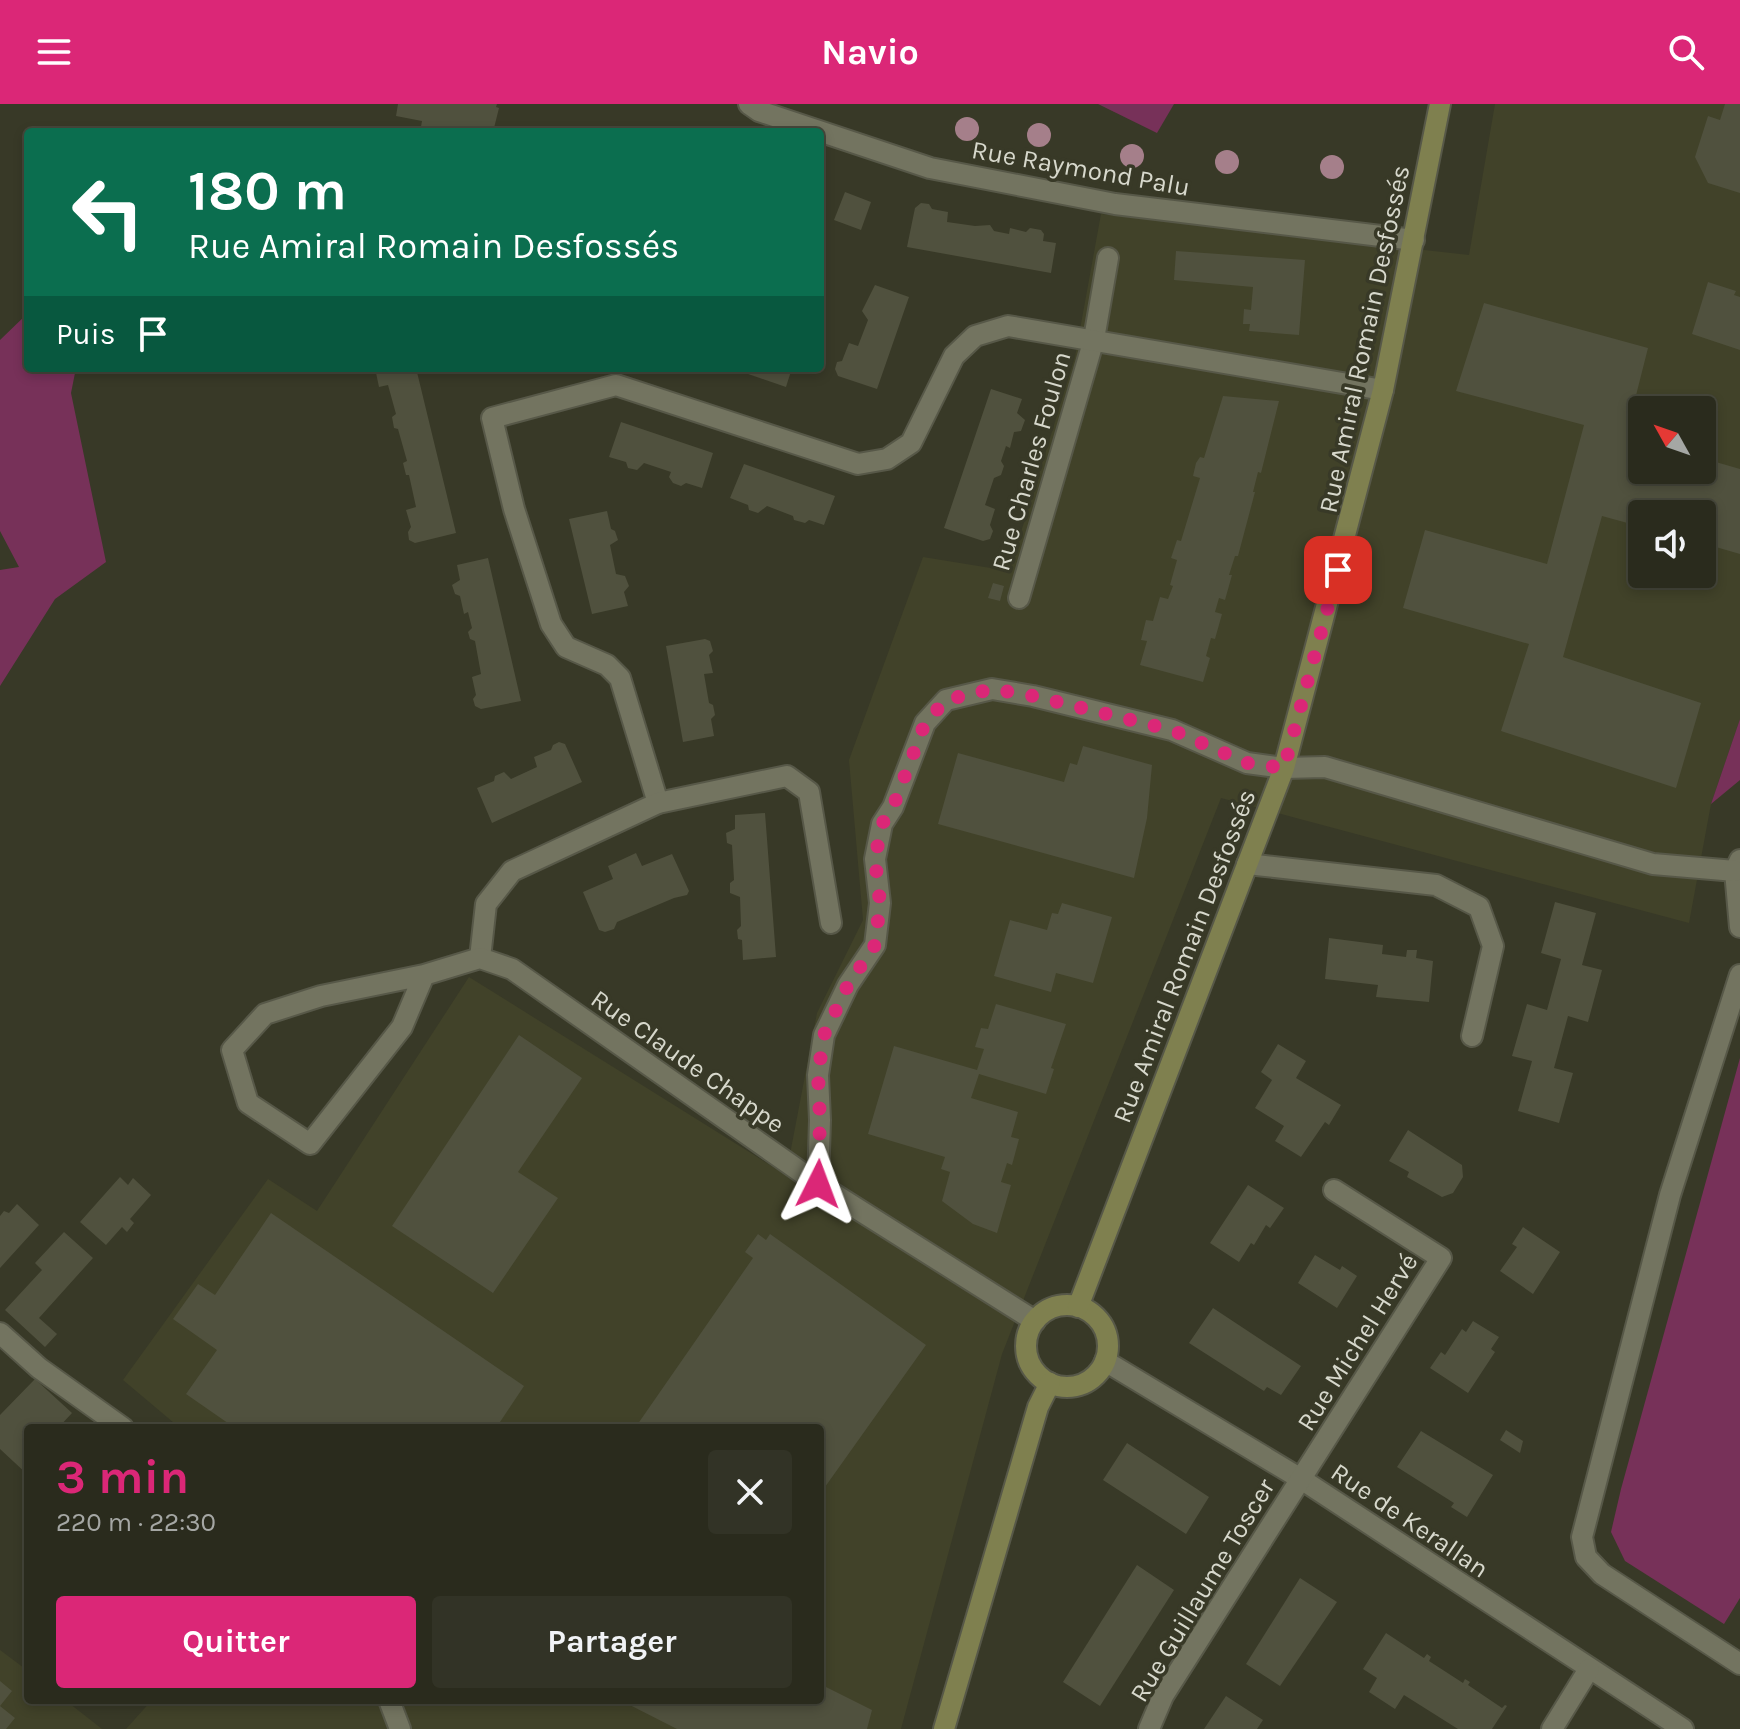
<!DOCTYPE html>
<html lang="fr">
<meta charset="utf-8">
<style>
:root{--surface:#2a2b1d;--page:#323326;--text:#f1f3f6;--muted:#a5a7a4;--line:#46473b;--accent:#db2777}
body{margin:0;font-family:Karla,sans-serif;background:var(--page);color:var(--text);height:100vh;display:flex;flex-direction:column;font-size:30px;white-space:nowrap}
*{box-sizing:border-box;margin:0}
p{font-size:26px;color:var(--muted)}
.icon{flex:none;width:44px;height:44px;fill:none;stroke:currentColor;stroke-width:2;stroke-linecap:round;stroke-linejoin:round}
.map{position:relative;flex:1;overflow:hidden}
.details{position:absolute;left:24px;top:1320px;width:800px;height:280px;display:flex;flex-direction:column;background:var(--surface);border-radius:8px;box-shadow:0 4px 12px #0003,0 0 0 2px var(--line)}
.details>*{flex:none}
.guide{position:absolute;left:24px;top:24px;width:800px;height:244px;border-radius:8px;box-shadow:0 4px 12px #0003,0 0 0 2px var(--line);background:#0b6e4f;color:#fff;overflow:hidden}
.needle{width:52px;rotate:310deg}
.fabs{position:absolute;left:1628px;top:292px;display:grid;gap:16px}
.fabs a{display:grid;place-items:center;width:88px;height:88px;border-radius:8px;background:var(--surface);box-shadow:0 4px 12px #0003,0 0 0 2px var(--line);font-size:40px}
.pin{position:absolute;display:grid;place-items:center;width:68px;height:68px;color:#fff;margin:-34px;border-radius:16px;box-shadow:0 4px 12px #0006}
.me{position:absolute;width:88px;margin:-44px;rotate:3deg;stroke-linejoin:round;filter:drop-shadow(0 0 6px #0008)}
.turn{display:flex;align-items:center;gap:28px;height:168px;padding:0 32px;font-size:36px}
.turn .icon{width:104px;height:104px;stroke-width:2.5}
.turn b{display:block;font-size:56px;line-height:68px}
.then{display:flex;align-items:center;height:76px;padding:0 32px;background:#0003;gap:16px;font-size:30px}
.round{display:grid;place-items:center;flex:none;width:84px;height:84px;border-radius:8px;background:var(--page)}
.overview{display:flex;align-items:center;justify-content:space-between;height:136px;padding:0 32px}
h1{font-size:48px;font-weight:700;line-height:60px;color:var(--accent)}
.primary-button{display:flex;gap:16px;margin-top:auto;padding:16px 32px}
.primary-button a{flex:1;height:92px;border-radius:8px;background:var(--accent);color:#fff;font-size:32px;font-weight:700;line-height:92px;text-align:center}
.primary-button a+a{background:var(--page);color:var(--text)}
header{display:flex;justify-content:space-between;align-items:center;height:104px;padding:0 32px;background:var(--accent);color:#fff;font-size:36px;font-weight:700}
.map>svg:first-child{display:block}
.built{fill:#414229;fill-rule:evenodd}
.green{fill:#773159}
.building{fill:#50513e}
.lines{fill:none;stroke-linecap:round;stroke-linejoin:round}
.service-casing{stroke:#575848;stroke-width:24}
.minor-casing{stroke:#575848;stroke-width:24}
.secondary-casing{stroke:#575848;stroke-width:24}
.service{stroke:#737460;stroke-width:20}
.minor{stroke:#737460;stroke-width:20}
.secondary{stroke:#7f804f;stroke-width:20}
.tree{fill:#a57f8a}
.route{stroke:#db2777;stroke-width:14;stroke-dasharray:0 25.2}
.labels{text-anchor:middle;stroke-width:7;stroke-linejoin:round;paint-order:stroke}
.street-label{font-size:26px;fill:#d7d8cc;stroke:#383927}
</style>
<header><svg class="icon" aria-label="menu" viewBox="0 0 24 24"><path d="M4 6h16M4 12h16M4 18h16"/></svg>Navio<svg class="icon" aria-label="search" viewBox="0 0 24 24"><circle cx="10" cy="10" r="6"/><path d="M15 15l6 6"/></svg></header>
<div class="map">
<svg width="1740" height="1625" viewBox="0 0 1740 1625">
<rect width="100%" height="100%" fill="#383927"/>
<g class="built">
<path d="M1495,0h245v615l-29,85 -22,119 -468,-125 -219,556 -101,375h-775l26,-29h668v-272h-640l-57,-48 145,-201 49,32 152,-234 317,198 31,-162 46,-93 -14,-160 74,-203 86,14 66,-214 26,-143 368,41zM1642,306h60v60h-60zM1642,410h60v60h-60z"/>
<polygon points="0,1546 28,1567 28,1596 65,1596 102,1625 0,1625"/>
</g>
<g class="green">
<polygon points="1098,0 1174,0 1157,29"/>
<polygon points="28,209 28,264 76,264 71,289 106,458 55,495 0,582 0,466 19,463 0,427 0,236"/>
<polygon points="1740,615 1740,676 1711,700"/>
<polygon points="1740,954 1740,1494 1724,1520 1625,1457 1611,1428 1621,1385"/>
</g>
<g class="building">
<polygon points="398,0 497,0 496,3 499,4 493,28 420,28 422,17 396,12"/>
<polygon points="1725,0 1740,0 1740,89 1708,79 1695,53 1708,12 1720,16"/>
<polygon points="845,88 871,98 861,126 834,116"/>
<polygon points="921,99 929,100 932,105 948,108 947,118 975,122 990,121 994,127 1009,130 1010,124 1026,128 1030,124 1041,126 1044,130 1043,137 1056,139 1051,169 907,143 915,104"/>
<polygon points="1176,147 1305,156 1299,231 1249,227 1250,220 1243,220 1244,205 1251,206 1253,183 1174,176"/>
<polygon points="1708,178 1736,187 1734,191 1740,193 1740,246 1692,230"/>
<polygon points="875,181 909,193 877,285 838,272 835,265 837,258 842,257 849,239 858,242 868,216 862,207"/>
<polygon points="1484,199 1648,244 1626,331 1642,336 1642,366 1702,366 1702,354 1740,365 1740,450 1702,439 1702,410 1642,410 1642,423 1602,412 1563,553 1701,599 1676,684 1501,627 1529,540 1403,504 1425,426 1547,460 1584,321 1456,287"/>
<polygon points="375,264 416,264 456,429 415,439 409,436 408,428 411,423 406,406 416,403 409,371 406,371 403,359 407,357 398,325 394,324 392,313 396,310 388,281 379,283"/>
<polygon points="731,264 792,264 786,283"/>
<polygon points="991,285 1022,295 1017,309 1025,316 1021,327 1014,328 1010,344 1006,342 1001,357 1004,362 1001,371 994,374 985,401 995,405 990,421 993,427 990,435 983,437 944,424"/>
<polygon points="1223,292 1279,297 1261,369 1258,368 1253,388 1255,388 1238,452 1235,452 1229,471 1232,471 1225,496 1219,494 1215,508 1222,510 1215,535 1211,534 1206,552 1210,554 1203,578 1140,561 1147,537 1141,536 1146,516 1153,517 1160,493 1168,495 1173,482 1170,481 1177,456 1171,454 1177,436 1181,437 1200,374 1193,372 1196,359 1200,353 1204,354"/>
<polygon points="621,318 713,349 702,384 686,379 681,382 673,379 669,373 671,368 644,359 637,366 628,364 626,358 609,353"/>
<polygon points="744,360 835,392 824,421 809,416 805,419 794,416 793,412 767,402 758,409 749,406 748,401 730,394"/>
<polygon points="607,407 611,425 615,427 618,436 610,441 616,470 625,472 629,482 624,488 628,502 592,510 569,415"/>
<polygon points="488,454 521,597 481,605 475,602 473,595 476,591 472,573 481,570 475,537 470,535 468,528 472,524 468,508 464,510 460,492 455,490 452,481 460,476 457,461"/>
<polygon points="993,479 1004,482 1000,497 988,494"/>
<polygon points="705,535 710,537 713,547 709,551 713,569 704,570 709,599 713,601 715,611 711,615 714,632 683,638 666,542"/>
<polygon points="559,638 565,640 582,678 492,719 477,684 494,677 495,672 504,668 511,675 537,663 534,653 551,646 553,641"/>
<polygon points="1083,642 1152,661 1147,714 1134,774 938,720 958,649 1064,678 1070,659 1077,661"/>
<polygon points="765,709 776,853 743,856 742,836 738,835 737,826 741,822 740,793 730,789 730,779 734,776 732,741 727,739 726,729 735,725 735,711"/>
<polygon points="636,749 642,762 672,750 689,787 687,791 674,794 617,818 614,825 605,828 599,826 583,788 613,775 608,762"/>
<polygon points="1555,798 1596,809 1582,861 1602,866 1588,918 1568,912 1554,964 1573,969 1559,1019 1518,1007 1532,957 1512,952 1527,900 1547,906 1561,855 1541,849"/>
<polygon points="1062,799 1112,813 1093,879 1056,869 1051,888 994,872 1010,816 1047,826 1052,809 1058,810"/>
<polygon points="1329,834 1383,841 1382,850 1406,853 1407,846 1417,846 1416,854 1433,857 1429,898 1376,893 1378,881 1325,875"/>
<polygon points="996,900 1066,920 1051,964 1054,965 1046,990 979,970 971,994 1018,1008 1011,1033 1019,1035 1012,1061 1007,1059 1001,1078 1011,1081 997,1129 973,1120 942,1097 950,1068 941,1065 945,1053 868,1030 894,942 977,966 984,945 975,943 981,924 988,925"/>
<polygon points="519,931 582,974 518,1068 558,1094 493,1189 392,1122"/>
<polygon points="1278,940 1306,957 1296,974 1341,1001 1329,1021 1325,1018 1301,1053 1275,1037 1284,1022 1255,1004 1272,976 1261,968"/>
<polygon points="1408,1026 1462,1061 1463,1073 1453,1089 1442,1093 1407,1073 1409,1068 1389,1057"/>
<polygon points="120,1073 128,1081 133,1074 151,1091 130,1115 134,1119 127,1128 122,1123 106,1141 80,1118"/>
<polygon points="1248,1081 1284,1104 1270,1124 1266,1121 1254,1141 1251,1139 1239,1158 1210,1139"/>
<polygon points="17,1100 39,1121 0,1164 0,1112 4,1107 9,1109"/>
<polygon points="271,1109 524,1282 496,1324 235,1324 186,1290 217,1246 173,1215 198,1180 215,1191"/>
<polygon points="1523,1123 1560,1148 1533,1190 1500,1167 1517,1143 1512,1140"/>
<polygon points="64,1128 93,1154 39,1214 57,1230 45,1243 5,1206 42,1166 35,1159"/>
<polygon points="758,1130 766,1136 770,1130 926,1241 820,1390 820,1324 635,1324 753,1154 745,1148"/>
<polygon points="1315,1151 1340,1166 1342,1162 1357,1172 1337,1204 1298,1179"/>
<polygon points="1213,1204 1301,1262 1281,1291 1267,1283 1264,1287 1189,1239"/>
<polygon points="1473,1217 1499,1233 1491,1245 1495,1248 1468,1289 1430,1264 1441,1248 1445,1251 1462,1225 1466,1228"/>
<polygon points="35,1275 72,1309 58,1324 28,1324 28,1371 0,1345 0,1311"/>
<polygon points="1506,1326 1523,1337 1520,1349 1500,1336"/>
<polygon points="1421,1327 1493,1371 1467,1413 1451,1403 1454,1399 1397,1363"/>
<polygon points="1127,1339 1209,1393 1186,1430 1103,1376"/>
<polygon points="1137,1461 1174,1486 1100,1602 1063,1578"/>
<polygon points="1300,1474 1337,1498 1280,1582 1246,1560"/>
<polygon points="1386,1529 1424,1554 1427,1550 1431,1553 1429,1557 1463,1579 1465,1575 1470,1578 1468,1581 1502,1604 1505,1601 1507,1602 1492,1625 1458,1625 1404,1591 1395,1605 1369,1588 1377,1574 1363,1565"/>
<polygon points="0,1577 12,1587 0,1602 15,1614 6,1625 0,1625"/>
<polygon points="820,1580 872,1606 867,1625 677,1625 620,1596 820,1596"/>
<polygon points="1226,1592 1263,1616 1257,1625 1204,1625"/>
</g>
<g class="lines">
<defs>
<g id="service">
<polyline points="1740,756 1735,767 1740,823"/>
<polyline points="1740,871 1670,1091 1582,1433 1586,1453 1602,1470 1740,1560"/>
</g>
<g id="minor">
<polyline points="749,0 759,7 930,64 1115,100 1414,136"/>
<polyline points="1019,494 1094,235 1108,154"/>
<polyline points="658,699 620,574 607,561 566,543 551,520 514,405 492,314 616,281 858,360 887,355 911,339 954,252 975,232 1008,222 1383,286"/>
<polyline points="1247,760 1436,781 1479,803 1493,842 1472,932"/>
<polyline points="480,854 486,800 512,767 658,699 787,672 809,688 831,819"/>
<polyline points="424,871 402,923 310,1040 248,999 232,946 265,910 321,892 424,871 480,854 512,865 818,1080 1035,1217"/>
<polyline points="818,1080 820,1016 818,971 824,931 848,881 875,841 880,799 875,755 882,720 893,703 925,619 946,596 992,585 1033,592 1172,626 1247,659 1284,664 1325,663 1653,760 1735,767"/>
<polyline points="0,1229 39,1264 123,1324"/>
<polyline points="1105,1257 1301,1375 1683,1625"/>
<polyline points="389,1596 400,1625"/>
<polyline points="1149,1625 1163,1592 1441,1154 1334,1086"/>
<polyline points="1552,1625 1589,1565"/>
</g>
<g id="secondary">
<circle cx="1067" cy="1242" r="41"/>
<polyline points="1078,1203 1284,664 1383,286 1440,0"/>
<polyline points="944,1625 1038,1303 1050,1279"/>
</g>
</defs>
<use href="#service" class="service-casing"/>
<use href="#minor" class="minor-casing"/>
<use href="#secondary" class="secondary-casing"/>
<use href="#service" class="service"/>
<use href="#minor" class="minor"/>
<use href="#secondary" class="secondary"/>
</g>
<g class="tree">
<circle cx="967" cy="25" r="12"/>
<circle cx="1039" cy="31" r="12"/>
<circle cx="1132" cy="52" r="12"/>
<circle cx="1227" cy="58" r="12"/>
<circle cx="1332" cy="63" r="12"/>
</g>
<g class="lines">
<polyline class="route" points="818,1080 820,1016 818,971 824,931 848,881 875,841 880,799 875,755 882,720 893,703 925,619 946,596 992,585 1033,592 1172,626 1247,659 1284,664 1338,466"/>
</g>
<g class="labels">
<g class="street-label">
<text transform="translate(1081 64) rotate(10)" y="9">Rue Raymond Palu</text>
<text transform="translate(1364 235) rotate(-78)" y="9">Rue Amiral Romain Desfossés</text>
<text transform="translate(1031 357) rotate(-74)" y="9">Rue Charles Foulon</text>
<text transform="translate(1184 852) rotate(-69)" y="9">Rue Amiral Romain Desfossés</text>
<text transform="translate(688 957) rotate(35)" y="9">Rue Claude Chappe</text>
<text transform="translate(1357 1238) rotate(-58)" y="9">Rue Michel Hervé</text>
<text transform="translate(1410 1416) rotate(34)" y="9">Rue de Kerallan</text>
<text transform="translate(1202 1486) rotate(-59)" y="9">Rue Guillaume Toscer</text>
</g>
</g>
</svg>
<div class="fabs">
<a><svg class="needle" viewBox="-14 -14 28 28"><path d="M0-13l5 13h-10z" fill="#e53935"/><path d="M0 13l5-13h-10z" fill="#a5a7a4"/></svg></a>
<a><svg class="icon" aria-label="sound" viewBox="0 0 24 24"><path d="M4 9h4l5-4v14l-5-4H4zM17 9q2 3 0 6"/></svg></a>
</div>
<div class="pin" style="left:1338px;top:466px;background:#d93025"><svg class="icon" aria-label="arrive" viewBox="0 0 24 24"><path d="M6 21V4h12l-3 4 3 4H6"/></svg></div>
<svg class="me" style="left:818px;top:1080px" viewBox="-20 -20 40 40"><path d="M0-17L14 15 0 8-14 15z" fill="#db2777" stroke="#fff" stroke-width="4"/></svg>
<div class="guide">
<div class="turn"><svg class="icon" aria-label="left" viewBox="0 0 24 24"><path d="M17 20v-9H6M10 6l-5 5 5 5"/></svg><div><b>180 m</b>Rue Amiral Romain Desfossés</div></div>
<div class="then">Puis<svg class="icon" aria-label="arrive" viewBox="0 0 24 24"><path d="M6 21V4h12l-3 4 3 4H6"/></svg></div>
</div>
<section class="details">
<div class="overview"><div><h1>3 min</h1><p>220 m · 22:30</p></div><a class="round"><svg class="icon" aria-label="close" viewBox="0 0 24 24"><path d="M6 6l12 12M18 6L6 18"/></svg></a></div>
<div class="primary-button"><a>Quitter</a><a>Partager</a></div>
</section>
</div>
